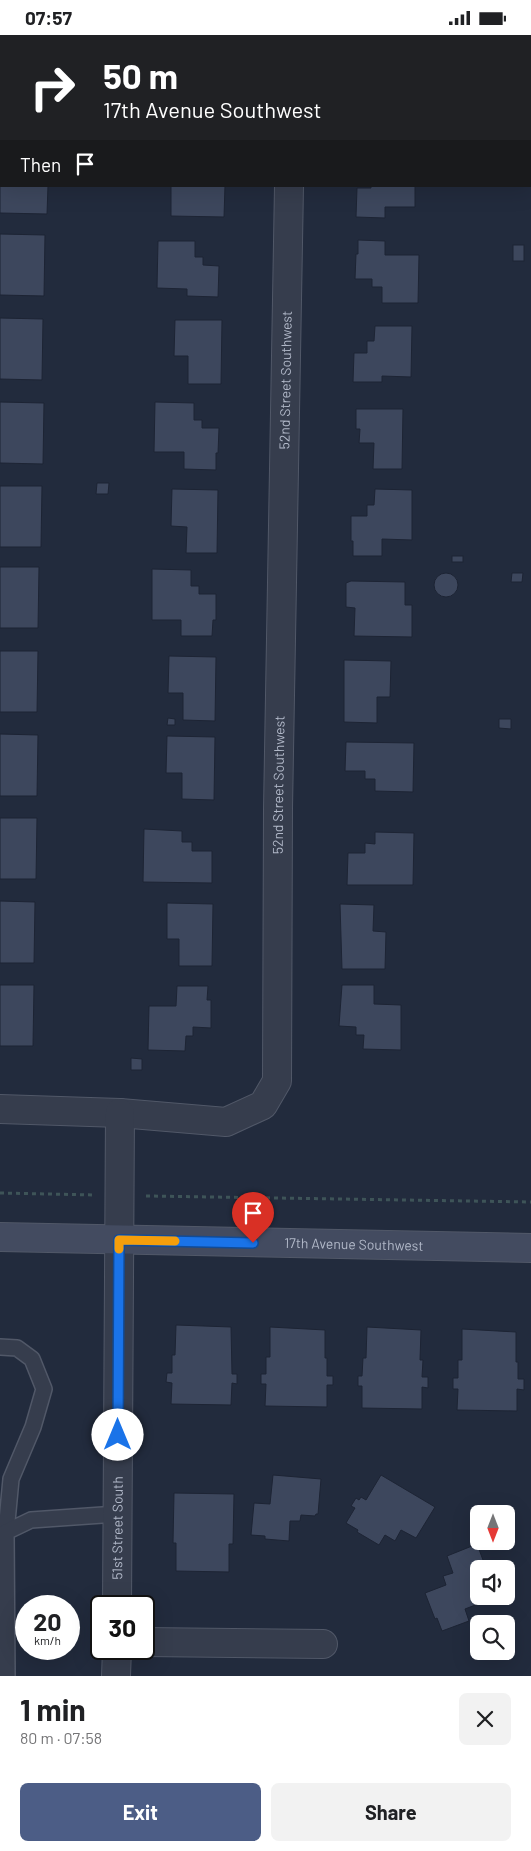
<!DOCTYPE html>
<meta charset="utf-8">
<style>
:root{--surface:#fff;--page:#f2f2f2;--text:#202124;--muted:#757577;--accent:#4c5d86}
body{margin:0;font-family:Barlow,sans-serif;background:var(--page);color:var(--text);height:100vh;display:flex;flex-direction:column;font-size:19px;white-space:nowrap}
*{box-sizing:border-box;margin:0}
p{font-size:16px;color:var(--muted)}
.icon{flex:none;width:28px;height:28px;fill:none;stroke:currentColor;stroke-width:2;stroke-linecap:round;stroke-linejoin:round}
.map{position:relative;height:1641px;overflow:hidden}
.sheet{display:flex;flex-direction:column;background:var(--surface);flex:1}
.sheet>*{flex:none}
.hud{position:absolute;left:0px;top:0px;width:531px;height:152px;box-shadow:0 5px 20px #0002;background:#202124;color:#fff;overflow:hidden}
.needle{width:32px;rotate:180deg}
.buttons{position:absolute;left:470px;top:1470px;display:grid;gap:10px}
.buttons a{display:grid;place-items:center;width:45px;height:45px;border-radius:8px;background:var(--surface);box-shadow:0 5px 20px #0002;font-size:25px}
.speed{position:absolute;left:15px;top:1560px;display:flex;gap:10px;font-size:25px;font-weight:700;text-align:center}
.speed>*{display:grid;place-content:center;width:65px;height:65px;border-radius:50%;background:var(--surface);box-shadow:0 5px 20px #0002;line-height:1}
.speed small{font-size:12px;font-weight:400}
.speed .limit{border:2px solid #111;border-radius:8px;background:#fff;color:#111}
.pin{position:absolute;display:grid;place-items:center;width:42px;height:42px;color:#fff;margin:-51px -21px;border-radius:50% 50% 50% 0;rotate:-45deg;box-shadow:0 0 5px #0007}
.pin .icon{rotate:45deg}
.me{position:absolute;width:55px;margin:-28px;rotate:0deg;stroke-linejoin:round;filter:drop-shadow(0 0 4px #0008)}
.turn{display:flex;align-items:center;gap:18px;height:105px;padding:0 20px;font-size:22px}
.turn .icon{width:65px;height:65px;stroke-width:2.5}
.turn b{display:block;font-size:35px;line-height:42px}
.then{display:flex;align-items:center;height:48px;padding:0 20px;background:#0003;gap:10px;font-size:19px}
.round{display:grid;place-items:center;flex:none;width:52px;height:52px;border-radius:8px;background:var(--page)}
.headline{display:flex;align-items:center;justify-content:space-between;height:85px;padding:0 20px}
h1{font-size:30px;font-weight:700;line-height:38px}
.primary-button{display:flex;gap:10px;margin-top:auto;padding:10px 20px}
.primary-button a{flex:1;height:58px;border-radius:8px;background:var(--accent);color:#fff;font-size:20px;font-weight:700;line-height:58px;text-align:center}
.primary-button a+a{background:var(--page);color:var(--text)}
.status{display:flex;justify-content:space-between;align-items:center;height:35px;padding:0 25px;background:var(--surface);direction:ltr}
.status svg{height:14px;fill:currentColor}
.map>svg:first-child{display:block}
.building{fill:#3d475d;stroke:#1d2434}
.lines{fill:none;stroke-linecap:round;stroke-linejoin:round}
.lane-casing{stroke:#515868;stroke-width:18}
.street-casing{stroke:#515868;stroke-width:30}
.secondary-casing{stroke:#515868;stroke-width:30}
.path{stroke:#3e5458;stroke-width:3;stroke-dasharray:4 4;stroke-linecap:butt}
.lane{stroke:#363d4d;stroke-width:15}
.street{stroke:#363d4d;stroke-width:28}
.secondary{stroke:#434b60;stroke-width:28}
.route-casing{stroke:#114b97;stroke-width:12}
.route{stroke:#1a73e8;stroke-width:9}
.slow{stroke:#f59e0b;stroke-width:9}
.labels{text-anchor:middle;stroke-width:5;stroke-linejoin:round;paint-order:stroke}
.street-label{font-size:14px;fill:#b1b8c8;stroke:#1b2232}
</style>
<div class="status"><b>07:57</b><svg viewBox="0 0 49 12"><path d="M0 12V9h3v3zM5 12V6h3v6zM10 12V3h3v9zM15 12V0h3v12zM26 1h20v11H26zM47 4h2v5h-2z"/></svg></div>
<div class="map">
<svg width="531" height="1641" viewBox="0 0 531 1641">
<rect width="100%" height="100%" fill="#222b3d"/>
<g class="building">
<polygon points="0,0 48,0 1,1 1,11"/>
<polygon points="165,0 224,0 165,1"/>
<polygon points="376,0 421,0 421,1 384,1"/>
<rect x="0" y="34" width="1" height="61"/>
<polygon points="0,117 1,151 48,151 47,179 0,178"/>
<polygon points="171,151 225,151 224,182 171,181"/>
<polygon points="371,151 415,151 415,172 385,172 385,183 356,182 357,153 371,153"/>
<polygon points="0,199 45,200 44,261 0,260"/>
<polygon points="358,205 385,206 385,220 419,220 418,268 382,268 382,252 372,252 372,244 355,244 356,219 358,219"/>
<polygon points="158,206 195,206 195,222 203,222 203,230 219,231 218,262 187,261 187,254 157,253"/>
<rect x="513" y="210" width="11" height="16"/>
<polygon points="0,283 43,284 42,345 0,344"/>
<polygon points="175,285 222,285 221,349 188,349 188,321 174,321"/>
<polygon points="375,291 412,291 411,342 382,341 382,347 353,347 354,318 367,318 367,306 374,306"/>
<polygon points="0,367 44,368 43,429 0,428"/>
<polygon points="155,367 194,368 194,385 202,385 202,393 219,393 218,418 216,418 216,435 184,434 184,417 154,417"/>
<polygon points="356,374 403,374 402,434 373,434 374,408 359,408 360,394 356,394"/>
<polygon points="97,448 109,448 108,459 96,459"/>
<polygon points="0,451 42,451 41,512 0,512"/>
<polygon points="172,454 218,455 217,518 186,518 187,492 171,491"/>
<polygon points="375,454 412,455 412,505 382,504 382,521 353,521 353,506 351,506 351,481 367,481 367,470 374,470"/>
<rect x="452" y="521" width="11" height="6"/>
<polygon points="0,532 39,532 38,593 0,593"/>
<polygon points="152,534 191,535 191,551 199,551 199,559 216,559 216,585 213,585 212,601 181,601 181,585 152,585"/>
<circle cx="446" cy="550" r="12"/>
<polygon points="512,538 523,538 522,547 511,547"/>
<polygon points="351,546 405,547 405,570 412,570 412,602 354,601 355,573 346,572 346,548"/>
<polygon points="0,616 38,616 37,677 0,677"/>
<polygon points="169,621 216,622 215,686 183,685 183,658 168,658"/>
<polygon points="344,625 391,626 390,662 377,662 377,688 344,687"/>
<polygon points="168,683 175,684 175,690 167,690"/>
<polygon points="499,684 511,684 511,694 499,693"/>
<polygon points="0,699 38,700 37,761 0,761"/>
<polygon points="167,701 215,702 214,765 182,764 182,738 166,738"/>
<polygon points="346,707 414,708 413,757 375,756 375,744 365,744 365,736 345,736"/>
<polygon points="0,783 37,783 36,844 0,844"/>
<polygon points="144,794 182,796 182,807 192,807 192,816 212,816 212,848 143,847"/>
<polygon points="375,797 414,798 413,850 347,850 348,818 365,818 365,808 375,809"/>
<polygon points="0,866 35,867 34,928 0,928"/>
<polygon points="167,868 213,869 212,931 179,931 179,904 167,904"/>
<polygon points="340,869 374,870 373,896 386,897 385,934 342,934"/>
<polygon points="0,950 34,950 33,1011 0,1011"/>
<polygon points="342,950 374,950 374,969 401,970 401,1015 363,1014 364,1000 356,1000 356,992 339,991"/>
<polygon points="177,951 208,951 207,965 211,965 211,993 193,992 193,1001 186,1001 185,1016 148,1015 149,971 176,971"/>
<polygon points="131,1023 142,1024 142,1035 131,1035"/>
<polygon points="176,1290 231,1292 232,1339 237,1339 237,1349 232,1348 231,1370 171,1369 172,1348 166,1347 167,1338 172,1338 172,1320 175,1320"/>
<polygon points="270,1292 325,1295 325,1323 327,1323 327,1341 333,1341 333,1350 327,1350 327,1372 265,1371 266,1349 261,1349 261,1339 266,1339 266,1322 270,1322"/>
<polygon points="367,1292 421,1295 420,1325 423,1325 422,1342 428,1342 428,1353 422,1352 422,1374 362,1373 362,1351 358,1351 358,1341 362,1341 363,1323 366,1323"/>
<polygon points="462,1294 516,1297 516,1327 518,1327 518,1344 524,1344 524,1355 517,1354 517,1376 457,1375 458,1354 453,1354 453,1343 458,1343 458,1325 462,1325"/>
<polygon points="273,1440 321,1444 318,1479 316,1479 315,1481 301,1480 300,1486 290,1486 289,1506 265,1504 265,1501 251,1500 254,1468 270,1469"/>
<polygon points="381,1440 435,1472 416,1503 401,1495 395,1506 385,1500 379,1510 357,1497 358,1495 346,1488 355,1473 351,1471 356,1463 359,1465 361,1462 366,1465"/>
<polygon points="174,1458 234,1459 233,1509 229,1509 229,1537 176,1536 176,1508 173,1508"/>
<polygon points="477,1509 486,1533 488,1532 489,1534 479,1534 479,1561 499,1561 465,1574 469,1586 442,1596 437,1583 435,1584 425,1558 446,1550 443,1541 453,1538 447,1521"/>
</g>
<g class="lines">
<defs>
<g id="lane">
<polyline points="0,1312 17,1313 32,1324 44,1354 33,1392 11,1444 6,1497"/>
<polyline points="7,1641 6,1497 31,1485 117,1479"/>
</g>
<g id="street">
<polyline points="292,1 292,0"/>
<path id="s1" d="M0,1074l120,4 106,9 37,-17 14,-24 1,-272 11,-623"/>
<path id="s2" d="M117,1571l3,-493"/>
<polyline points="144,1607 323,1609"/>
<polyline points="116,1641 117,1614"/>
</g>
<g id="secondary">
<path id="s3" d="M0,1202l531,11"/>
</g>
</defs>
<use href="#lane" class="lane-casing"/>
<use href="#street" class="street-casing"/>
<use href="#secondary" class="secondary-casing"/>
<g class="path">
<polyline points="0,1158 94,1160"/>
<polyline points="146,1161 531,1167"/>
</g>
<use href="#lane" class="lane"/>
<use href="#street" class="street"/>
<use href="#secondary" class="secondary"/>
</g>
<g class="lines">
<defs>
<polyline id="route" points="118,1400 119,1205 253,1208"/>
</defs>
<use href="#route" class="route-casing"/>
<use href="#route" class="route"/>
<polyline class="slow" points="119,1214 119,1205 175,1206"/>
</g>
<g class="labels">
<g class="street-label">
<text dy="5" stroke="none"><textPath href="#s1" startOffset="996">52nd Street Southwest</textPath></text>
<text dy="5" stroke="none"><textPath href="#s1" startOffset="591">52nd Street Southwest</textPath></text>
<text dy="5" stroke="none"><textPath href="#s3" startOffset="354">17th Avenue Southwest</textPath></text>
<text dy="5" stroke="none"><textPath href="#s2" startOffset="78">51st Street South</textPath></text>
</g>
</g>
</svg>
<div class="buttons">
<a><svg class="needle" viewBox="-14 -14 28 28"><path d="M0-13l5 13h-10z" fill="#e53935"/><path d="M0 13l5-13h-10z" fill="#757577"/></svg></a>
<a><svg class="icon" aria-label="sound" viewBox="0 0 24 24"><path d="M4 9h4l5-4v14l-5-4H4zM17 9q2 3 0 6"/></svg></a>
<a><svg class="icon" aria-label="search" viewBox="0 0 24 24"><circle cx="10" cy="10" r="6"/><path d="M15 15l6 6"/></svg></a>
</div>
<div class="speed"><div>20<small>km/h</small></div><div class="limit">30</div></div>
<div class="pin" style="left:253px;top:1208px;background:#d93025"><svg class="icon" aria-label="arrive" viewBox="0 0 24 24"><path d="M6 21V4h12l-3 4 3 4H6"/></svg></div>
<svg class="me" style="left:118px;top:1400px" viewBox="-20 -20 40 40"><circle r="19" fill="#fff"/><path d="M0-13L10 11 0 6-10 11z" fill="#1a73e8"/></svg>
<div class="hud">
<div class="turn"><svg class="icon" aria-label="right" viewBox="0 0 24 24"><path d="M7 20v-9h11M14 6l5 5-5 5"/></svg><div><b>50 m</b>17th Avenue Southwest</div></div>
<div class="then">Then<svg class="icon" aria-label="arrive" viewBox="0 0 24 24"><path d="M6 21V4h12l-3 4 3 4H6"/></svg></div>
</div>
</div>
<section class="sheet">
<div class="headline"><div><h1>1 min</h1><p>80 m · 07:58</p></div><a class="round"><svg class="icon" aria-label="close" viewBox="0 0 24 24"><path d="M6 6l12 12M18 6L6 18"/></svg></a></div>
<div class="primary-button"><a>Exit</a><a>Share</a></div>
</section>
